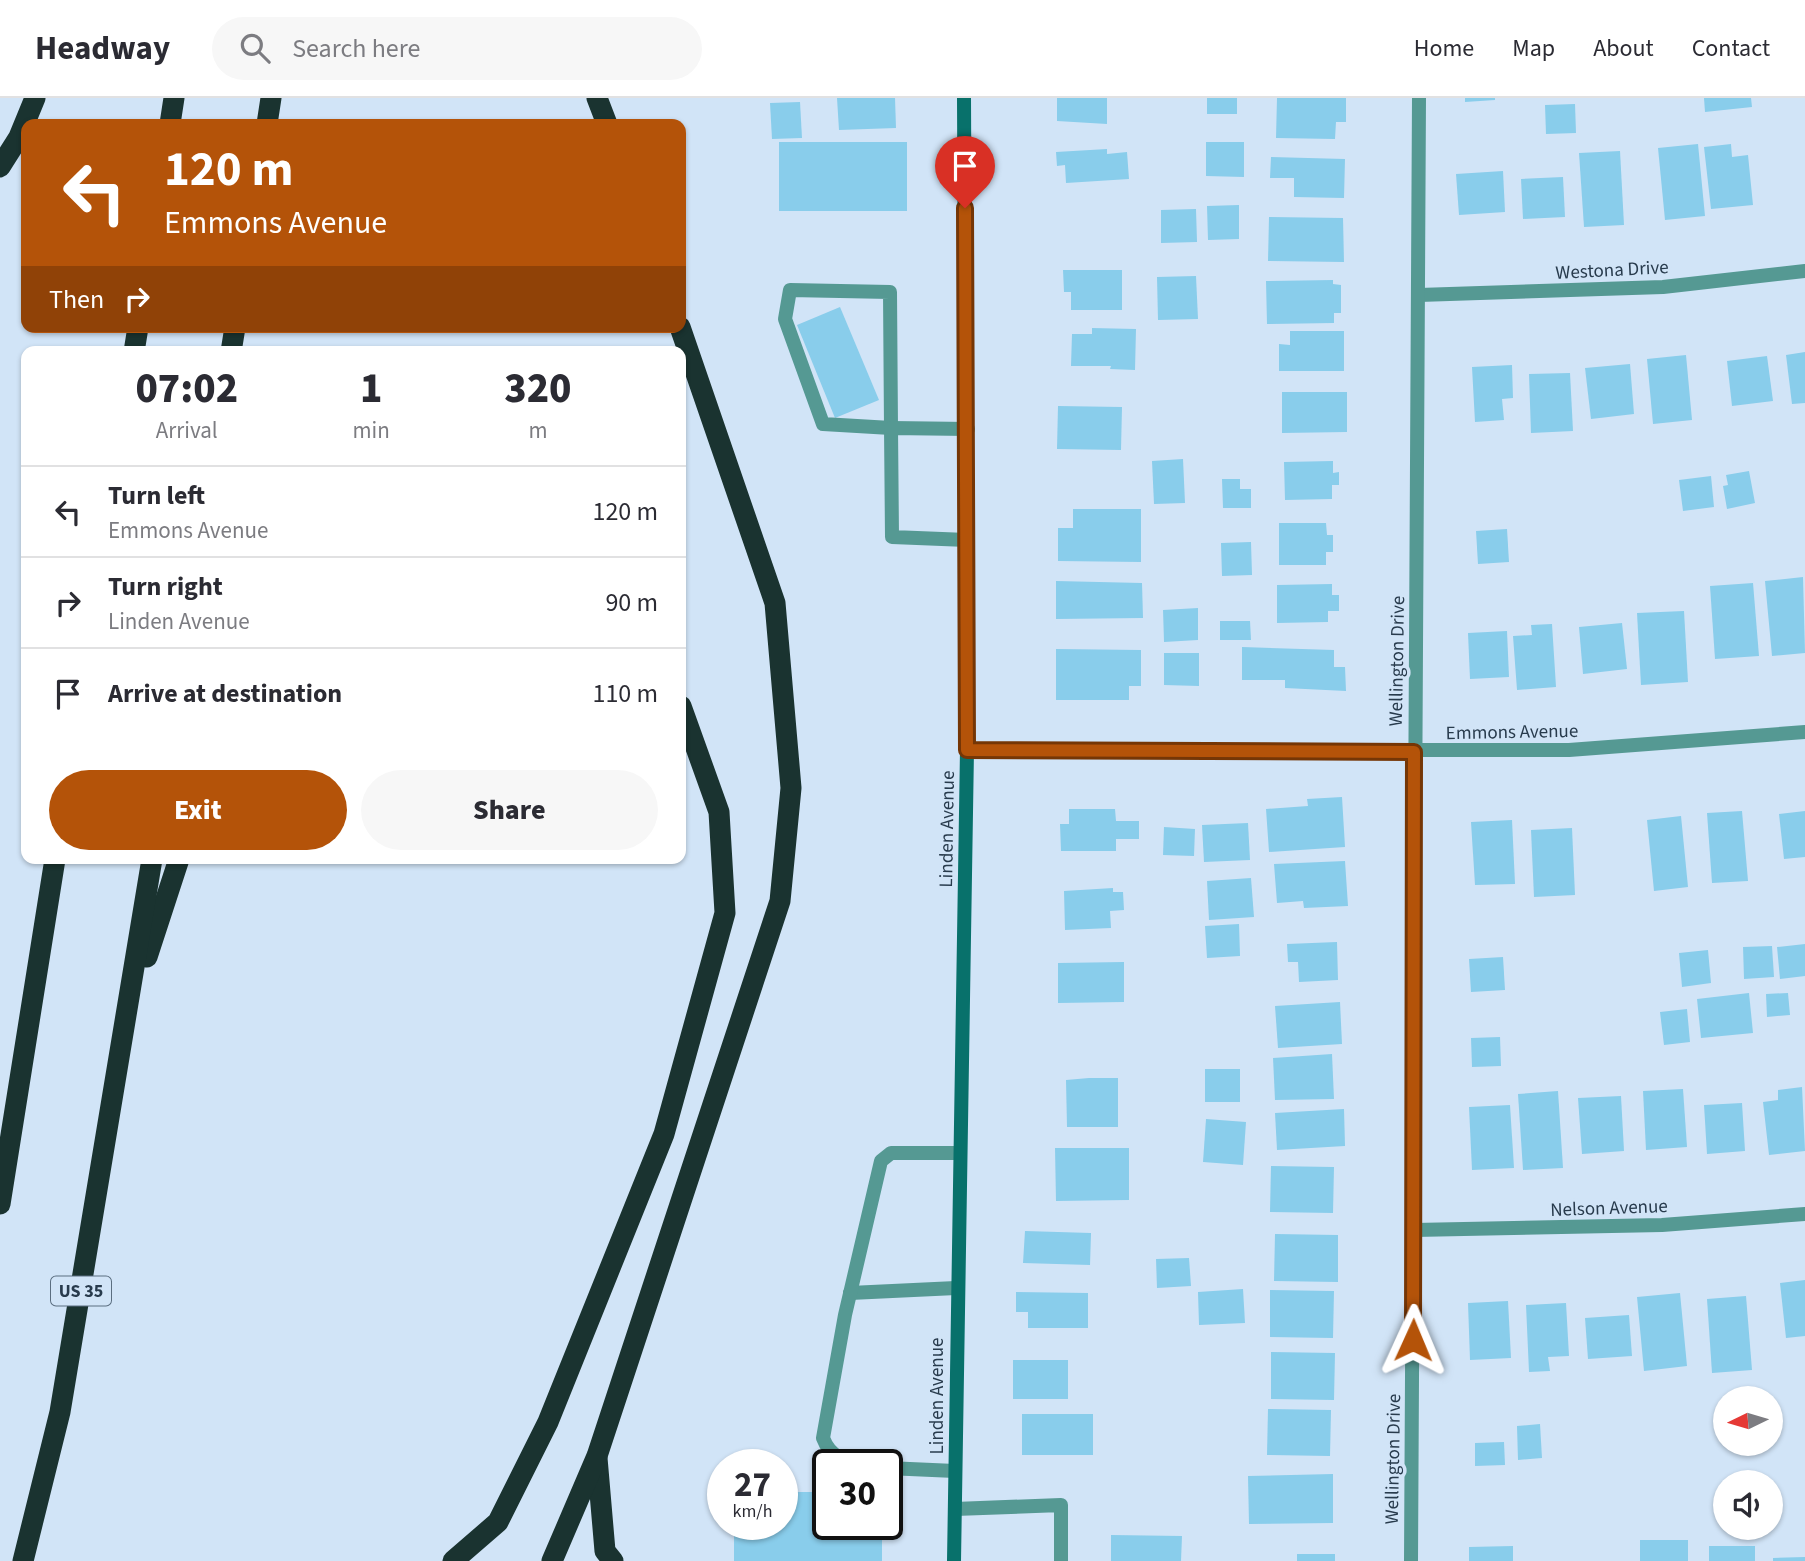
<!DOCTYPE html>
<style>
:root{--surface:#fff;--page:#f7f7f7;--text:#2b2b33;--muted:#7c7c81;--line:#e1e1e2;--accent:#b45309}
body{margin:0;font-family:"Source Sans 3",sans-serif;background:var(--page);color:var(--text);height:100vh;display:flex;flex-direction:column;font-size:26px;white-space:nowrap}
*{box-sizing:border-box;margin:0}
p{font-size:23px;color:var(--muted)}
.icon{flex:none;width:38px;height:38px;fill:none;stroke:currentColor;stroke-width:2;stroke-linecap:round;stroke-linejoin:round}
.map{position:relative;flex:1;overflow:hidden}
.panel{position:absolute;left:21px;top:248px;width:665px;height:518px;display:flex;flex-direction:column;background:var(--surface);border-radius:14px;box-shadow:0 2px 5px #0004}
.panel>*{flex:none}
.hud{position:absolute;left:21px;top:21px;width:665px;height:214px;border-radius:14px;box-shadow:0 2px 5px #0004;background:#b45309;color:#fff;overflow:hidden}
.needle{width:46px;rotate:265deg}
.tools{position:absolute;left:1713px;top:1288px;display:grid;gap:14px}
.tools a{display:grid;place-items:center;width:70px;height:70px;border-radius:50%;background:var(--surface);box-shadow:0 2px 5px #0004;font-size:35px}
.speed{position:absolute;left:707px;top:1351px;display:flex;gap:14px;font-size:35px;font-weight:700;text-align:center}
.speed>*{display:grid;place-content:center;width:91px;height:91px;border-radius:50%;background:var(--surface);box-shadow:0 2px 5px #0004;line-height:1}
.speed small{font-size:18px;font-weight:400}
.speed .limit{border:4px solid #111;border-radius:10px;background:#fff;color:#111}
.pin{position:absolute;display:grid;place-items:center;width:60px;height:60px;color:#fff;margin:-72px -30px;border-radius:50% 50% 50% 0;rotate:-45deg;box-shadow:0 0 7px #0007}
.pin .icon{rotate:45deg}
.me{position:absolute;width:77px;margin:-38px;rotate:1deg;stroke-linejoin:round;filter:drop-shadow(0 0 5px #0008)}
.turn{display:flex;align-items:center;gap:24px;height:147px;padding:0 28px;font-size:32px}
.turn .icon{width:91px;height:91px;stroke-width:2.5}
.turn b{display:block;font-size:49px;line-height:60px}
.then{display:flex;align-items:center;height:66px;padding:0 28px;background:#0003;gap:14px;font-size:26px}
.eta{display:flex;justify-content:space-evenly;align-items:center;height:119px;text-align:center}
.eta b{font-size:42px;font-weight:800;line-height:49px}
.button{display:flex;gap:14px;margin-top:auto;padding:14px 28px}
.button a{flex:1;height:80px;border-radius:42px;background:var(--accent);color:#fff;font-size:28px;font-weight:800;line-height:80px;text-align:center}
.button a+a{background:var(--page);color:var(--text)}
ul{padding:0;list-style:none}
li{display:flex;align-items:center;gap:21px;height:91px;padding:0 28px;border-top:2px solid var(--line)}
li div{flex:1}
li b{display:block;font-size:26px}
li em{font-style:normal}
header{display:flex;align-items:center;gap:42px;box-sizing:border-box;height:98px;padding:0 35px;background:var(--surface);border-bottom:2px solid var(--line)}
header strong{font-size:33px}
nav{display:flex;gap:38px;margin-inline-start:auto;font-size:24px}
.search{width:490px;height:63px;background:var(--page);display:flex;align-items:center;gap:18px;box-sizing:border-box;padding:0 24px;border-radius:38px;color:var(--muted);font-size:26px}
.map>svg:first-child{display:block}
.building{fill:#89cdeb}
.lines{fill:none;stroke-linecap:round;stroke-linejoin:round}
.service{stroke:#559993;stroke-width:14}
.minor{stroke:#559993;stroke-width:14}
.secondary{stroke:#08716b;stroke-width:14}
.motorway{stroke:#1a3330;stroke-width:21}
.route-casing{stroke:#753606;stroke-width:18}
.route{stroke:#b45309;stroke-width:12}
.labels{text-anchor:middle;stroke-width:7;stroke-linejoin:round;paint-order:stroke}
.shield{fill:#d1e4f7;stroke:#5b6e80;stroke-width:2}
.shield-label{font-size:18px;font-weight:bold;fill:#283b4d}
.street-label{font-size:19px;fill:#283b4d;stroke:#d1e4f7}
</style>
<header>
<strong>Headway</strong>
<div class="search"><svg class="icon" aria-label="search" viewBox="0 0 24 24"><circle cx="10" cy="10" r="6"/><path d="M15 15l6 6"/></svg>Search here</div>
<nav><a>Home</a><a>Map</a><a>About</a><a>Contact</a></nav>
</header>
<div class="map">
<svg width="1805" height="1463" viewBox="0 0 1805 1463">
<rect width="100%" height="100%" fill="#d1e4f7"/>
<g class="building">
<polygon points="837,0 895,0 896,30 839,32"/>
<polygon points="1057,0 1107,0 1107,26 1057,23"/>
<rect x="1207" y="0" width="30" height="16"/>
<polygon points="1277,0 1346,0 1346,24 1336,24 1335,41 1276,40"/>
<polygon points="1465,0 1495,0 1495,2 1465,4"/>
<polygon points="1704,0 1751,0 1752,9 1705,14"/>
<polygon points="800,4 802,40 772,41 770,5"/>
<polygon points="1575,6 1576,35 1546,36 1545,7"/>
<rect x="779" y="44" width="128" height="69"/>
<polygon points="1206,44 1244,44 1244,79 1206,78"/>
<polygon points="1698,46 1705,118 1665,122 1658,50"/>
<polygon points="1731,46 1732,59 1748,57 1753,107 1711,111 1704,49"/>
<polygon points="1107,51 1107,56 1127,54 1129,81 1066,85 1065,67 1057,68 1056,54"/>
<polygon points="1620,53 1624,127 1584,129 1579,55"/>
<polygon points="1271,59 1345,61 1344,100 1294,99 1294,80 1270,80"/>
<polygon points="1503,73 1505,114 1459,117 1456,76"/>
<polygon points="1563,79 1565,119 1523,121 1521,81"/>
<polygon points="1239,107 1239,141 1208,142 1207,108"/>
<polygon points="1196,111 1197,144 1161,145 1161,112"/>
<polygon points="1269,119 1343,120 1344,164 1268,163"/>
<polygon points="1063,172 1122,172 1122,212 1071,212 1071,194 1064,194"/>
<polygon points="1196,178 1198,221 1158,222 1157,179"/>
<polygon points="1333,182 1333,186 1341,187 1341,215 1334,215 1334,225 1267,226 1266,183"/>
<polygon points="840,209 879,302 835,320 797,227"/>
<polygon points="1092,230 1136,231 1135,272 1110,271 1111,268 1071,268 1072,236 1092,236"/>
<polygon points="1290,233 1344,233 1344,273 1279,273 1279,246 1290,247"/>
<polygon points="1805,254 1805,305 1792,306 1786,257"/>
<polygon points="1686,257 1692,322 1653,326 1647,261"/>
<polygon points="1767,258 1773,303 1732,308 1727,263"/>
<polygon points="1630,266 1634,316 1591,321 1585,270"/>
<polygon points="1512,267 1513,300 1502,301 1504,322 1475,324 1472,269"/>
<polygon points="1570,275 1573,333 1531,335 1529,276"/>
<polygon points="1282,294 1347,294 1347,334 1282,335"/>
<polygon points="1058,308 1122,309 1121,352 1057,351"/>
<polygon points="1183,361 1185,405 1154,406 1152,363"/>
<polygon points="1333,363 1333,375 1339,374 1339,387 1332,387 1332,401 1285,402 1284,364"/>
<polygon points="1749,373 1755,405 1727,411 1723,388 1728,387 1726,377"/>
<polygon points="1711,378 1714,409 1683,413 1679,382"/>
<polygon points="1222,381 1240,381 1240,391 1251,391 1251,410 1223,410"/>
<polygon points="1073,411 1141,411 1141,464 1058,463 1058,430 1073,430"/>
<polygon points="1279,425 1326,425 1327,437 1333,437 1333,454 1326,454 1326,467 1279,467"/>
<polygon points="1507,431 1509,464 1478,466 1476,433"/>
<polygon points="1251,444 1252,477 1222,478 1221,445"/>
<polygon points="1803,479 1805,555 1772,558 1765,483"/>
<polygon points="1056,483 1142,485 1143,520 1056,521"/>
<polygon points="1753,485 1759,558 1715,561 1710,488"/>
<polygon points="1332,486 1332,497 1339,497 1339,513 1328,513 1328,524 1277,525 1277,487"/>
<polygon points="1198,510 1198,542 1164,544 1163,512"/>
<polygon points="1684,513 1688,584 1641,587 1637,515"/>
<polygon points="1220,523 1250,523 1251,542 1220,542"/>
<polygon points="1622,525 1627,571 1583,576 1579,529"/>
<polygon points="1552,526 1556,589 1517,592 1513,538 1532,537 1531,527"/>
<polygon points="1507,533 1509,579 1470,581 1468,535"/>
<polygon points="1242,549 1334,552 1334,569 1345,569 1346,593 1285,590 1285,582 1242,582"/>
<polygon points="1056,551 1141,552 1141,588 1129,588 1129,602 1056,602"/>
<polygon points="1164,555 1199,555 1199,588 1164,587"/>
<polygon points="1342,699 1345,749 1269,754 1266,711 1308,708 1307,701"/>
<polygon points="1069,711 1115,711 1116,723 1139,723 1139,741 1116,741 1116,753 1061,753 1060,726 1069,726"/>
<polygon points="1742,713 1748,783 1712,785 1707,715"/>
<polygon points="1805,713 1805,759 1784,761 1779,716"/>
<polygon points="1681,718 1688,789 1654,793 1647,722"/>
<polygon points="1512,722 1515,786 1475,787 1471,724"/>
<polygon points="1248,725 1250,762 1204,764 1202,727"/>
<polygon points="1164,729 1195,731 1194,758 1163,757"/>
<polygon points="1572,730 1575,797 1534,799 1531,732"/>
<polygon points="1345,763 1348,808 1304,810 1303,803 1277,805 1274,766"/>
<polygon points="1251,780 1254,819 1209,822 1207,783"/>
<polygon points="1113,790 1113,794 1123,794 1124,812 1110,813 1111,830 1065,832 1064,793"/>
<polygon points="1239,826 1240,858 1207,860 1205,828"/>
<polygon points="1337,844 1338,882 1299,884 1298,864 1288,864 1287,846"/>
<polygon points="1805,846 1805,878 1780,881 1777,849"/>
<polygon points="1772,848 1774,879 1744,881 1743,849"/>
<polygon points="1708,852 1711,885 1682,889 1679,855"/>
<polygon points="1503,859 1505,892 1471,894 1469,861"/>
<polygon points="1124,864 1124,904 1058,905 1058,865"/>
<polygon points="1749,895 1753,935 1701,940 1697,901"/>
<polygon points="1788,895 1790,917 1767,919 1766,896"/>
<polygon points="1340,904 1342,946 1278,950 1275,908"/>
<polygon points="1687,911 1690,944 1664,947 1660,914"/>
<polygon points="1500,939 1501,968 1472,969 1471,940"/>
<polygon points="1332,956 1334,1001 1275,1002 1273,960"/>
<rect x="1205" y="971" width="35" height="33"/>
<polygon points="1089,980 1118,980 1118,1029 1067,1029 1066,982"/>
<polygon points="1802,989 1805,1053 1769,1057 1763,1004 1778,1002 1778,992"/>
<polygon points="1683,991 1687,1049 1646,1052 1643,993"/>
<polygon points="1558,993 1563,1070 1523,1072 1518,996"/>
<polygon points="1621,998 1624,1053 1582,1056 1578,1000"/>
<polygon points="1742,1005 1745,1053 1707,1056 1704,1007"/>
<polygon points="1510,1007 1514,1070 1472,1072 1469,1009"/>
<polygon points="1344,1011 1345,1048 1277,1052 1275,1015"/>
<polygon points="1206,1021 1246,1024 1243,1067 1203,1064"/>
<polygon points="1055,1050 1129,1050 1129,1102 1056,1103"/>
<polygon points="1271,1068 1334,1069 1333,1115 1270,1114"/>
<polygon points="1025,1133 1091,1135 1090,1167 1023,1165"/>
<polygon points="1275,1136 1338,1137 1338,1184 1274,1183"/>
<polygon points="1189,1160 1191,1188 1157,1190 1156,1161"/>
<polygon points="1805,1182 1805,1238 1786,1240 1780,1185"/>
<polygon points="1243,1191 1245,1225 1199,1227 1198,1194"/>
<polygon points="1270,1192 1334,1193 1333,1240 1270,1239"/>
<polygon points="1016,1194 1088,1195 1088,1230 1028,1230 1028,1214 1016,1214"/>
<polygon points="1680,1195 1687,1268 1644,1273 1637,1199"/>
<polygon points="1746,1198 1752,1272 1712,1275 1707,1201"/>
<polygon points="1508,1203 1511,1260 1470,1262 1468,1205"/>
<polygon points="1566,1205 1569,1258 1548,1259 1550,1273 1529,1274 1526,1207"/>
<polygon points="1629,1217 1632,1258 1588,1261 1585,1220"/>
<polygon points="1271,1254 1335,1255 1334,1302 1271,1301"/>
<rect x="1013" y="1262" width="55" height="39"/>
<polygon points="1268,1311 1331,1312 1330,1358 1267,1357"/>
<rect x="1022" y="1316" width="71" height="41"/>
<polygon points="1540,1326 1542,1360 1518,1362 1517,1328"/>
<polygon points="1504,1344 1505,1367 1475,1368 1475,1345"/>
<polygon points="1333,1376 1333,1425 1249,1426 1248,1378"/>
<polygon points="782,1394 828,1394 828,1426 882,1426 882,1463 734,1463 734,1426 782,1426"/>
<polygon points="1111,1437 1182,1438 1181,1463 1111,1463"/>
<rect x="1640" y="1442" width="48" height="21"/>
<polygon points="1513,1448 1513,1463 1469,1463 1469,1449"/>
<rect x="1709" y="1448" width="46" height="15"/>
<rect x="1297" y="1456" width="38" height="7"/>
<polygon points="1805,1459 1805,1463 1773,1463 1773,1460"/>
</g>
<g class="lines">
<g class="service">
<polygon points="790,192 890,194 891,330 823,326 785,221"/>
<polyline points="967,442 892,439 891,330 968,331"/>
<polyline points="850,1195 956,1190"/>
<path d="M864,1367c-19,-3 -34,-8 -41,-27l22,-123 36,-154 10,-8h69"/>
<polyline points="887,1370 955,1373"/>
<polyline points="955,1411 1061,1407 1061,1463"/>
</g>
<g class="minor">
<polyline points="1419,197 1663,189 1805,173"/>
<polyline points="967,652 1569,652 1805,634"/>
<polyline points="1414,1132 1662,1127 1805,1116"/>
<polyline points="1411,1463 1419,0"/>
</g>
<polyline class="secondary" points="954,1463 967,652 964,0"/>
<g class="motorway">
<polyline points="597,0 607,26"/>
<polyline points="170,26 174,0"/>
<polyline points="267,26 271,0"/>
<polyline points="0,69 19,39 35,0"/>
<polyline points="134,254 138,229"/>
<polyline points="231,254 235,229"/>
<polyline points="147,859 179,761"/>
<polyline points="0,1106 55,761"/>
<polyline points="597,1360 605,1453 613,1463"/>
<polyline points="23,1463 60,1314 152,761"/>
<polyline points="453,1463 498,1424 548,1324 664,1036 725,815 719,714 681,608"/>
<polyline points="552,1463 597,1358 780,803 791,690 775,505 680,229"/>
</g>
</g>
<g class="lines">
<defs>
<polyline id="route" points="965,110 967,652 1414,654 1413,1242"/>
</defs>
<use href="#route" class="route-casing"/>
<use href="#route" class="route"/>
</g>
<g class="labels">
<rect class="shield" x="51" y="1178.5" width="60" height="29" rx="5"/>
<g class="shield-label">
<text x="81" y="1199">US 35</text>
</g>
<g class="street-label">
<text transform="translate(1612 171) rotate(-3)" y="7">Westona Drive</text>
<text transform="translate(1396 563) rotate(-89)" y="7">Wellington Drive</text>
<text transform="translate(1512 633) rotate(-1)" y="7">Emmons Avenue</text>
<text transform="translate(946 731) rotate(-89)" y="7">Linden Avenue</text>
<text transform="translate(1609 1109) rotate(-2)" y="7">Nelson Avenue</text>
<text transform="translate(936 1298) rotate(-90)" y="7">Linden Avenue</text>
<text transform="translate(1392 1361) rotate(-89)" y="7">Wellington Drive</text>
</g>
</g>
</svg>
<div class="tools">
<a><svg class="needle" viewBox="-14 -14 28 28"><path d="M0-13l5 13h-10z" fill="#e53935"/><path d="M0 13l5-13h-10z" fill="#7c7c81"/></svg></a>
<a><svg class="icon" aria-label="sound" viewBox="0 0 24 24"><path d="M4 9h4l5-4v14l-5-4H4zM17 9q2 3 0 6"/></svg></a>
</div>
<div class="speed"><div>27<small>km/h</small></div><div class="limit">30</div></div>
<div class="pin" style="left:965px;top:110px;background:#d93025"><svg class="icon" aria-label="arrive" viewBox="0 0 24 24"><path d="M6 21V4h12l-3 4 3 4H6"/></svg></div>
<svg class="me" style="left:1413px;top:1242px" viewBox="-20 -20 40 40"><path d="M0-17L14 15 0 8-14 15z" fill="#b45309" stroke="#fff" stroke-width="4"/></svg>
<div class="hud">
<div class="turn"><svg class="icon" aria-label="left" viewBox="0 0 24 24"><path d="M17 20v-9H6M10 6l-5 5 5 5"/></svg><div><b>120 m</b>Emmons Avenue</div></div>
<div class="then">Then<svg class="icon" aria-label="right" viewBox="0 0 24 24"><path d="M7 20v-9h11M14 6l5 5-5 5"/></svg></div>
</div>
<section class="panel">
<div class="eta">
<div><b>07:02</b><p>Arrival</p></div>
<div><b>1</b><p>min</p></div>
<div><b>320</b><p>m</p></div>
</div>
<ul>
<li><svg class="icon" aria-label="left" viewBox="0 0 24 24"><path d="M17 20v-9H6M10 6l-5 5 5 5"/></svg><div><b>Turn left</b><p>Emmons Avenue</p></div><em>120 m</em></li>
<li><svg class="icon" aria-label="right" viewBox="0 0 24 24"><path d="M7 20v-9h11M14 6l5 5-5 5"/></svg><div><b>Turn right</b><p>Linden Avenue</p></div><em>90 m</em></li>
<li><svg class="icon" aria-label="arrive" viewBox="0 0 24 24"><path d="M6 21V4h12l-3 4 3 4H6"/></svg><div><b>Arrive at destination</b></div><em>110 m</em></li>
</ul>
<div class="button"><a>Exit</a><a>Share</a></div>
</section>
</div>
